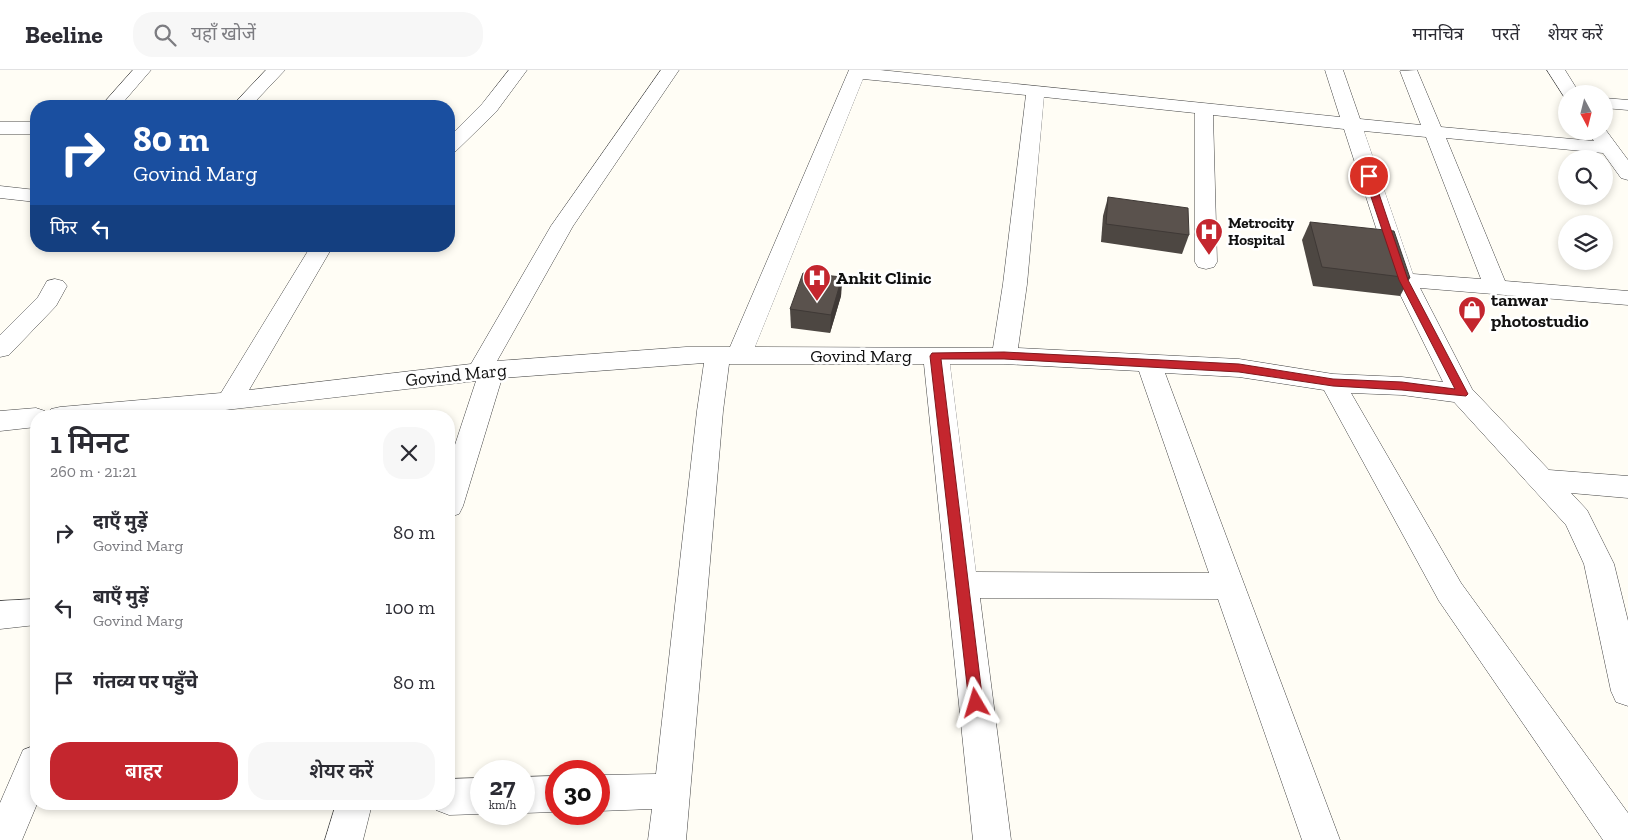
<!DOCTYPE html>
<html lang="hi">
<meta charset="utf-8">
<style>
:root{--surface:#fff;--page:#f7f7f7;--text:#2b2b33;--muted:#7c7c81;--line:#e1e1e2;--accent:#c4262e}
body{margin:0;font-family:"Zilla Slab","Noto Sans Devanagari",serif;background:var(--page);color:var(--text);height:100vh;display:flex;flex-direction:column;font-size:19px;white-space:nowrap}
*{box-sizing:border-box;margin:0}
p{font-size:16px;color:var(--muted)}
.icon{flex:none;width:28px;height:28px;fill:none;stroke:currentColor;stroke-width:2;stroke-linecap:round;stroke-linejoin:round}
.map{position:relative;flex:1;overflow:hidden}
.panel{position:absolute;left:30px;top:340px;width:425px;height:400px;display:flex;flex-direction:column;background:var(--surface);border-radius:20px;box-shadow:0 2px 8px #0003}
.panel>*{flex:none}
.top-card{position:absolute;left:30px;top:30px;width:425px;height:152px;border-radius:20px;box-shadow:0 2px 8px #0003;background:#1a4fa0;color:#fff;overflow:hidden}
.needle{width:32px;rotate:173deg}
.buttons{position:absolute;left:1558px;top:15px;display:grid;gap:10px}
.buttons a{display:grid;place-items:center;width:55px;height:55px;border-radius:50%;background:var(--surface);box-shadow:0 2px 8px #0003;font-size:25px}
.speed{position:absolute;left:470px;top:690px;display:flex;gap:10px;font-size:25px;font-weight:700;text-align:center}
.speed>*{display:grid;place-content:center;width:65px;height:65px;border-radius:50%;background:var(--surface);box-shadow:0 2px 8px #0003;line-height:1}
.speed small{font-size:12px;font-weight:400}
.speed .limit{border:8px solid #d22;background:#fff;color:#111}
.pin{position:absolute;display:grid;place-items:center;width:42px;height:42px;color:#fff;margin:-21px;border:2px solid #fff;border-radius:50%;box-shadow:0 1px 5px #0007}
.me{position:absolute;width:55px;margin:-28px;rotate:353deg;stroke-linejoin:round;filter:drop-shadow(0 0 4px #0008)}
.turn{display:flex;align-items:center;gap:18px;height:105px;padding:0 20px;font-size:22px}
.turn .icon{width:65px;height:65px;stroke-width:2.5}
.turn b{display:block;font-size:35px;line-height:42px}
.then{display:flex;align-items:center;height:48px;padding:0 20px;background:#0003;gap:10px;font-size:19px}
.round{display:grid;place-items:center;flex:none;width:52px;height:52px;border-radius:20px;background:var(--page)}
.overview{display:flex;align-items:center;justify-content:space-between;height:85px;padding:0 20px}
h1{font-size:30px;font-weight:600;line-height:38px}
.button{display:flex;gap:10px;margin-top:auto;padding:10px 20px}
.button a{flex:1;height:58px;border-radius:20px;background:var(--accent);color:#fff;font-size:20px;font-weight:600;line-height:58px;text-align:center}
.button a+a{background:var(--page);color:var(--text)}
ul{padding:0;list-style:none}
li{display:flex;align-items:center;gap:15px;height:75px;padding:0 20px}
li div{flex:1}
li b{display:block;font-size:19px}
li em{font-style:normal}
header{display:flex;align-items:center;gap:30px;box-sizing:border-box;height:70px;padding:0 25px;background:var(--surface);border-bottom:1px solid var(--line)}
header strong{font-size:24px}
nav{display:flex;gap:28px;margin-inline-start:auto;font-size:18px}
.search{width:350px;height:45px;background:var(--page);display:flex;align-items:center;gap:12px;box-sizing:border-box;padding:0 18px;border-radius:20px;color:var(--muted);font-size:19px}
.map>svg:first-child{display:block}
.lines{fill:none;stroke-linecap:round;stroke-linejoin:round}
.minor-casing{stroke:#444;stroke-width:1}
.minor{fill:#fff;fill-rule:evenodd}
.wall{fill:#4d4742}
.shaded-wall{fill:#3f3936}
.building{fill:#5a524d;stroke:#3f3936}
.route{fill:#c4262e;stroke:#7f191e}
.labels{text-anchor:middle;stroke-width:5;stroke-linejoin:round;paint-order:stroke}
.far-poi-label{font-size:15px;font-weight:bold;fill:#111;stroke:#fff;text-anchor:start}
.poi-label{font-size:18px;font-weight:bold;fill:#111;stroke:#fff;text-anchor:start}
.street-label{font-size:18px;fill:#111;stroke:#fff}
</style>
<header>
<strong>Beeline</strong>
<div class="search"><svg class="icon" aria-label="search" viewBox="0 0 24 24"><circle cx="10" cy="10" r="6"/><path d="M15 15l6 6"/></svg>यहाँ खोजें</div>
<nav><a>मानचित्र</a><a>परतें</a><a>शेयर करें</a></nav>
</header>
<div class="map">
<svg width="1628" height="770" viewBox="0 0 1628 770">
<rect width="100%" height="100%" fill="#fffdf5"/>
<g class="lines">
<defs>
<g id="minor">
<polygon points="133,0 151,0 120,36 101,36"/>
<polygon points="266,0 285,0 251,36 232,36"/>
<polygon points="509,0 527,0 496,42 456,81 449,83 449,67 482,34"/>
<path d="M661,0h18l-106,156 -76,135 189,-14h44l119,-277h31l460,47 -15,-47h18l17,49 61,6 -21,-54 17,-1 24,57 153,14 -6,-8 2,-2h14l1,-2 23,31v20l-7,-2 -18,-25 -157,-15 59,143 123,10v14l-208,-17 52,101 77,81 79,6v22l-57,-5 16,17 27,54 14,57v85l-12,-4 -5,-11 -27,-127 -18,-39 -112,-123 -52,-7 -51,-2 110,190 167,230v27h-25l-164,-239 -115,-211 -85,-13 -74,-4 175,467h-38l-84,-241 -238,-1 31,242h-38l-49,-476h-195l-6,47 -37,429h-38l4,-31 -53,2v-36l57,-1 41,-363 7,-48 -202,15 -39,128 -4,8 -10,3v-54l27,-82 -303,35h-137v11l-36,4v-20l36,-3 9,3 2,4 4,-6 9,-2 161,-14 90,-147h22l-84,144 222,-26 80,-138zM863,9l163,16 -23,189 -10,64 -238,-1zM1044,27l151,16v149l3,5 8,2 8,-2 3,-5 -4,-147 131,14 49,151 50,102 -41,-5 -69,-3 -94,-15 -221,-11 9,-64zM1364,61l62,6 55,142 -68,-5zM950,294h54l135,7 70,202 -233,-1z"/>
<polygon points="1547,0 1565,0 1580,24 1566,24 1566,28 1565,28"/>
<polygon points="1604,28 1628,30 1628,40 1604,38"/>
<rect x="0" y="52" width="36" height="12"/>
<polygon points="0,116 36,120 36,132 0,128"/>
<polygon points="55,209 63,211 67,216 56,236 9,285 0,287 0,265 38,227 47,211"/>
<polygon points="36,529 36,555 0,559 0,531"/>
<polygon points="36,675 37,734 22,770 0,770 0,733 23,680"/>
<polygon points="556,706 556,742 524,743 524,707"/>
<polygon points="481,708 481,744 449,745 436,740 434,734 449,734 449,709"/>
<polygon points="336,734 372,734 363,770 325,770"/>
</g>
</defs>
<use href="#minor" class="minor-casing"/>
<use href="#minor" class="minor"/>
</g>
<g class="wall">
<polygon points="1108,127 1189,165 1182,184 1101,172 1103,146"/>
<polygon points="1310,152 1410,208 1400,226 1313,216 1302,170"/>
<polygon points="842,207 841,226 830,263 791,258 790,239"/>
</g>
<polygon class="shaded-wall" points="842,207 841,226 830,263 831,245"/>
<g class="building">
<polygon points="1108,127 1188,138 1189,165 1106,154"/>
<polygon points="1310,152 1394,161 1410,208 1322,197"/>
<polygon points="803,203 842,207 831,245 790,239"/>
</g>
<polygon class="route" points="1366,104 1373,106 1408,210 1468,324 1466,326 1402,320 1333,316 1239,302 1004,289 941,289 983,633 981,637 976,639 971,637 969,633 930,286 932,283 1004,282 1239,294 1333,309 1402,312 1455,319 1399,210 1364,106"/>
<defs>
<symbol id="hospital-pin" viewBox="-11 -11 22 30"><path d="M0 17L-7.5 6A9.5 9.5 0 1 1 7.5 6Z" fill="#c4262e" stroke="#fff"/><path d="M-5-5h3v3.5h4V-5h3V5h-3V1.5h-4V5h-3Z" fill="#fff"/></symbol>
<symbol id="shop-pin" viewBox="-11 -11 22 30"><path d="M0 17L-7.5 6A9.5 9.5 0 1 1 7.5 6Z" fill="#c4262e" stroke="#fff"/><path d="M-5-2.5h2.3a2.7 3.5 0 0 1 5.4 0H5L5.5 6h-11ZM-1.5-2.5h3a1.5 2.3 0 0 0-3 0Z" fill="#fff"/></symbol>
</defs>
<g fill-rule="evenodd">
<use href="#hospital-pin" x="1193" y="146" width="32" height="43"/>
<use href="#hospital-pin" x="801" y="192" width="32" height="43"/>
<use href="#shop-pin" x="1456" y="224" width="32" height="43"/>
</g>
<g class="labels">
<g class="far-poi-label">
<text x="1228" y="158">Metrocity<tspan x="1228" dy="17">Hospital</tspan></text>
</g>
<g class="poi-label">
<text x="836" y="214">Ankit Clinic</text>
<text x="1491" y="236">tanwar<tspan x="1491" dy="21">photostudio</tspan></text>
</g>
<g class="street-label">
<text x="861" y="292">Govind Marg</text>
<text transform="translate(456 305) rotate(-6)" y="6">Govind Marg</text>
</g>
</g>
</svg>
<div class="buttons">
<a><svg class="needle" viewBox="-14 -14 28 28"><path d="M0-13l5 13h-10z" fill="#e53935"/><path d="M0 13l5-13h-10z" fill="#7c7c81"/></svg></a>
<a><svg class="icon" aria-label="search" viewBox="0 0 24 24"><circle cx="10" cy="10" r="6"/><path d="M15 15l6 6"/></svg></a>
<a><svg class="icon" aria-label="layers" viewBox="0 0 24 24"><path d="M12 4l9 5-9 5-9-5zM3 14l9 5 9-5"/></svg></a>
</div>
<div class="speed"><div>27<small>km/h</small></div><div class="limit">30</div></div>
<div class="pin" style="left:1369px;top:106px;background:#d93025"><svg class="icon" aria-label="arrive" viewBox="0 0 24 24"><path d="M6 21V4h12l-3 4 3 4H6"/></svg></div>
<svg class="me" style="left:976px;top:633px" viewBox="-20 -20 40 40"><path d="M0-17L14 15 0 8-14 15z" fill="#c4262e" stroke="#fff" stroke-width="4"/></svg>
<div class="top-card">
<div class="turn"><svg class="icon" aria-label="right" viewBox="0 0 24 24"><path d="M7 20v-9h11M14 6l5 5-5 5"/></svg><div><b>80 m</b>Govind Marg</div></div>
<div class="then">फिर<svg class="icon" aria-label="left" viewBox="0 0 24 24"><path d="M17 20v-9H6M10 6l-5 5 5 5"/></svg></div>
</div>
<section class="panel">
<div class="overview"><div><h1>1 मिनट</h1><p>260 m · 21:21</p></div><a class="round"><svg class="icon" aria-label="close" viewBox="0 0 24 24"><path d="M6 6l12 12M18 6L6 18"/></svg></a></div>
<ul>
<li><svg class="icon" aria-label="right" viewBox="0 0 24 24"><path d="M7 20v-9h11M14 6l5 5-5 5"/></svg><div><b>दाएँ मुड़ें</b><p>Govind Marg</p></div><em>80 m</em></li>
<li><svg class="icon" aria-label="left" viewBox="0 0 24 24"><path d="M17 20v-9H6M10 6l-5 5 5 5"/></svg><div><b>बाएँ मुड़ें</b><p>Govind Marg</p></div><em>100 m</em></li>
<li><svg class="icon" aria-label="arrive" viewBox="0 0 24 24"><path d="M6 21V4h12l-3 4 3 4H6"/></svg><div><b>गंतव्य पर पहुँचे</b></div><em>80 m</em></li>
</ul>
<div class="button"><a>बाहर</a><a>शेयर करें</a></div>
</section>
</div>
